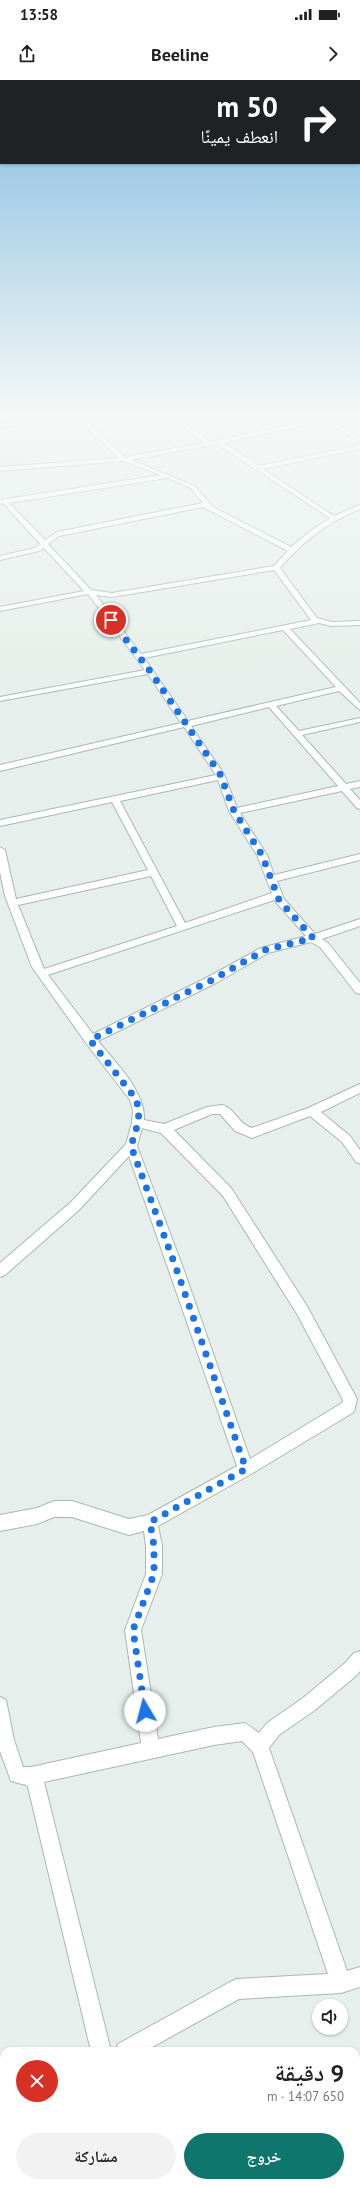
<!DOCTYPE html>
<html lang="ar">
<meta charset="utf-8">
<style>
:root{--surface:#fff;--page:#f2f2f2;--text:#202124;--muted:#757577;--accent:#0f766e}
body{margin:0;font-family:"PT Sans","Noto Naskh Arabic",sans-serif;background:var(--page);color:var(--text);direction:rtl;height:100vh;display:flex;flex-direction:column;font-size:15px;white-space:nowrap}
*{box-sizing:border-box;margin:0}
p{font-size:13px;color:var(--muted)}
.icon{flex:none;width:22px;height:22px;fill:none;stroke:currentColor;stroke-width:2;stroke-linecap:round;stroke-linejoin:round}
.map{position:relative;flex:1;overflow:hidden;direction:ltr}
.panel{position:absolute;left:0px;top:1967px;width:360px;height:140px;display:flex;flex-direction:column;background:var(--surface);border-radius:12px 12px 0 0;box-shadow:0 1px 3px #0004;direction:rtl}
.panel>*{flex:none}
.banner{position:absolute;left:0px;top:0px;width:360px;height:84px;box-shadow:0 1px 3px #0004;direction:rtl;background:#202124;color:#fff;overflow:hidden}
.fabs{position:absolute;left:312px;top:1919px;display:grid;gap:8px}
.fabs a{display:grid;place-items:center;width:36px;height:36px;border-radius:50%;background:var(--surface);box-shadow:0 1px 3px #0004;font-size:20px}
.pin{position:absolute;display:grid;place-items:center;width:34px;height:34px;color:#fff;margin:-17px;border:2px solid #fff;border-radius:50%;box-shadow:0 1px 4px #0007}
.me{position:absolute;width:44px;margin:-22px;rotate:352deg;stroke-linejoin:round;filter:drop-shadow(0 0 3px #0008)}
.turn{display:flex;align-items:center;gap:14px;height:84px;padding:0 16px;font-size:18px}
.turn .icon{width:52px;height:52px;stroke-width:2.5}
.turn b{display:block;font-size:28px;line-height:34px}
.round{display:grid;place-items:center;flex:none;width:42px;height:42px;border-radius:21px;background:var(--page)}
.overview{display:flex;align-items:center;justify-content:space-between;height:68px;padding:0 16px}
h1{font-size:24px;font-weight:600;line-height:30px}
.primary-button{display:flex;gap:8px;margin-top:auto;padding:8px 16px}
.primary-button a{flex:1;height:46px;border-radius:24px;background:var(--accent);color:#fff;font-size:16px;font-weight:600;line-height:46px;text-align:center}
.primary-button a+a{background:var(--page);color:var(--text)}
.status{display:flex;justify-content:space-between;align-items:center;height:28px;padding:0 20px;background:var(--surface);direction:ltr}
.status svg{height:11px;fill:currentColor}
header{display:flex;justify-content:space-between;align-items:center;height:52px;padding:0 16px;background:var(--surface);font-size:18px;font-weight:600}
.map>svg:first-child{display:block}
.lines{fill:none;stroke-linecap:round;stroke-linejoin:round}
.street-casing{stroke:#a8b8b2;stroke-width:2}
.street{fill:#fff;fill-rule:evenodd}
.route{stroke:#1a73e8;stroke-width:7;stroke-dasharray:0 12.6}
</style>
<div class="status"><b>13:58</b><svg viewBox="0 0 49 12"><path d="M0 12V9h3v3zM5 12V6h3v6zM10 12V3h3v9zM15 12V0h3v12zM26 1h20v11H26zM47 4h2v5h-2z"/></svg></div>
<header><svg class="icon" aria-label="forward" viewBox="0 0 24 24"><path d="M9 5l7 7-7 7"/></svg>Beeline<svg class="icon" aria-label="share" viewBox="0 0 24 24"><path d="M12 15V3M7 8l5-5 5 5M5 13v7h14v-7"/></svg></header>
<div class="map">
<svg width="360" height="2107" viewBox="0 0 360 2107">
<rect width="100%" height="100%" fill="#e6efeb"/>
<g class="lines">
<defs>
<g id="street">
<path d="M65,335h15l45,42 79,-14 -35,-28h7l34,27 51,-11 -20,-16h6l19,15 58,-13 24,-2 -18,5 30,18v4l-2,-1 -34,-20 -101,22 36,23 101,-21v4l-97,20 71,47 26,-11v4c-32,13 -58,33 -80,59l37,50 14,4 29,-1v4l-29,1 -12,-3 -29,6 70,74v7l-21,-19 -63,15 23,25 61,-13v4l-58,13 44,49 14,-3v6l-10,2 10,11v9l-3,-1 -15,-17 -102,22 27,42 7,20 86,-21v6l-83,21 7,18 31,35 45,-15v7l-38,13 6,4 32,40v11l-4,-1 -36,-46 -9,-5 -43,11 -52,30 -118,58c17,21 48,51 46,79l20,4 43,-17 15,-2c14,4 15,18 30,23l56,-20 52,-24v9l-39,19 29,24 10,14v14l-4,-2 -14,-20 -32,-26 -58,22 -17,-7 -15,-17h-8l-38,16 57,58 76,118 50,93 -3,13 -103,62 -93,52 4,20v28l-21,56 17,109 56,-12 31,-4 14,10 8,-10 36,-25 42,-35 9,-10 6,-2v20l-3,4 -42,35 -36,25 -10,13 78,223 13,-4v20l-19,6 -102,6 -94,52h-30l3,-7 112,-62 7,-3 91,-5 -75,-222 -11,-11 -28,4 -170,37 67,269h-20l-63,-264 -2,-2 -15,-4 -11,-30v-54l6,3 8,40 9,27h8l110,-24 -16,-113 21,-56v-28l-2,-15 -15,4 -57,-18h-18l-17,7 -37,7v-16l37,-7 17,-7h18l57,18 19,-4 89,-49 -108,-310 -50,54 -74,65 -5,2v-14l71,-61 55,-58 6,-21 1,-12 -3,-11 -44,-57 -54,-76 -27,-71 -5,-24v-25l5,3 11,49 132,-29 -36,-68 -112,24v-6l216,-45 -32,-48 -184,44v-6l181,-42 -33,-49 -148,27v-4l145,-27 -57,-76 -88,17v-4l84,-16 -40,-43 -5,3 -39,9v-4l35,-8 5,-4 -37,-41 -3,1v-4l161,-25 -38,-14 -123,10v-4l119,-9 -44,-41 -75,11v-4zM217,364l113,74 -18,12 -21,17 -78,-40 -18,-21 -64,-26zM167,398l24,10 12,15 -146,29 -12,8 -36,-37zM203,427l85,44 -14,15 -162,27 -21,-3 -43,-46 11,-8zM274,490l37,50 -170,34 -45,-59 16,2zM283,550l53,57 -148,34 -44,-63zM269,627l69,79 -101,22 -13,-34 -33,-48zM218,700l11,31 28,44 15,38 -87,30 -65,-122zM151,796l26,50 -133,43 -26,-64zM274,820l32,36 -45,12 -53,29 -115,57 -45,-59zM142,1048l19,5 62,63 74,118 46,86 -1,3 -92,56 -68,-194 -45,-119z"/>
<polygon points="4,2024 4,2045 0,2046 0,2025"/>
</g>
</defs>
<use href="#street" class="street-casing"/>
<use href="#street" class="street"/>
</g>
<linearGradient id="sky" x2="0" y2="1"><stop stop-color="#84bce0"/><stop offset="0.53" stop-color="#f4f8f6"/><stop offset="1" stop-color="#f4f8f6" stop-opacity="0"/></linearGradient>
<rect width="360" height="630" fill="url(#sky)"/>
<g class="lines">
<polyline class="route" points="111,540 150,591 220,694 234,731 262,775 279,820 313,858 265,870 212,900 90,960 136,1019 139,1031 138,1043 131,1066 175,1185 246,1389 150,1442 154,1466 154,1494 133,1550 145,1631"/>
</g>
</svg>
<div class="fabs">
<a><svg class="icon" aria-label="sound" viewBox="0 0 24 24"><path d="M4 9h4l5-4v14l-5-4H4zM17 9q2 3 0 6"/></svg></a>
</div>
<div class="pin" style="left:111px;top:540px;background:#d93025"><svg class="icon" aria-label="arrive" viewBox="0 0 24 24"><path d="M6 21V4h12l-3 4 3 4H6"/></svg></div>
<svg class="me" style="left:145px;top:1631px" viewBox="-20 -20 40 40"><circle r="19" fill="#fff"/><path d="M0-13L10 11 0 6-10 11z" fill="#1a73e8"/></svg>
<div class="banner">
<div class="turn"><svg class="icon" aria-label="right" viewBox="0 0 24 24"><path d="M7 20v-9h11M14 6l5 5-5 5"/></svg><div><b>50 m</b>انعطف يمينًا</div></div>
</div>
<section class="panel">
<div class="overview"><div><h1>9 دقيقة</h1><p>650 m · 14:07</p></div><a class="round" style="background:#d93025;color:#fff"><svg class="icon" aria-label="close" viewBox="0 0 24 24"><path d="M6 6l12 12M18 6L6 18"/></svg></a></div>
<div class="primary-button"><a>خروج</a><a>مشاركة</a></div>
</section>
</div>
